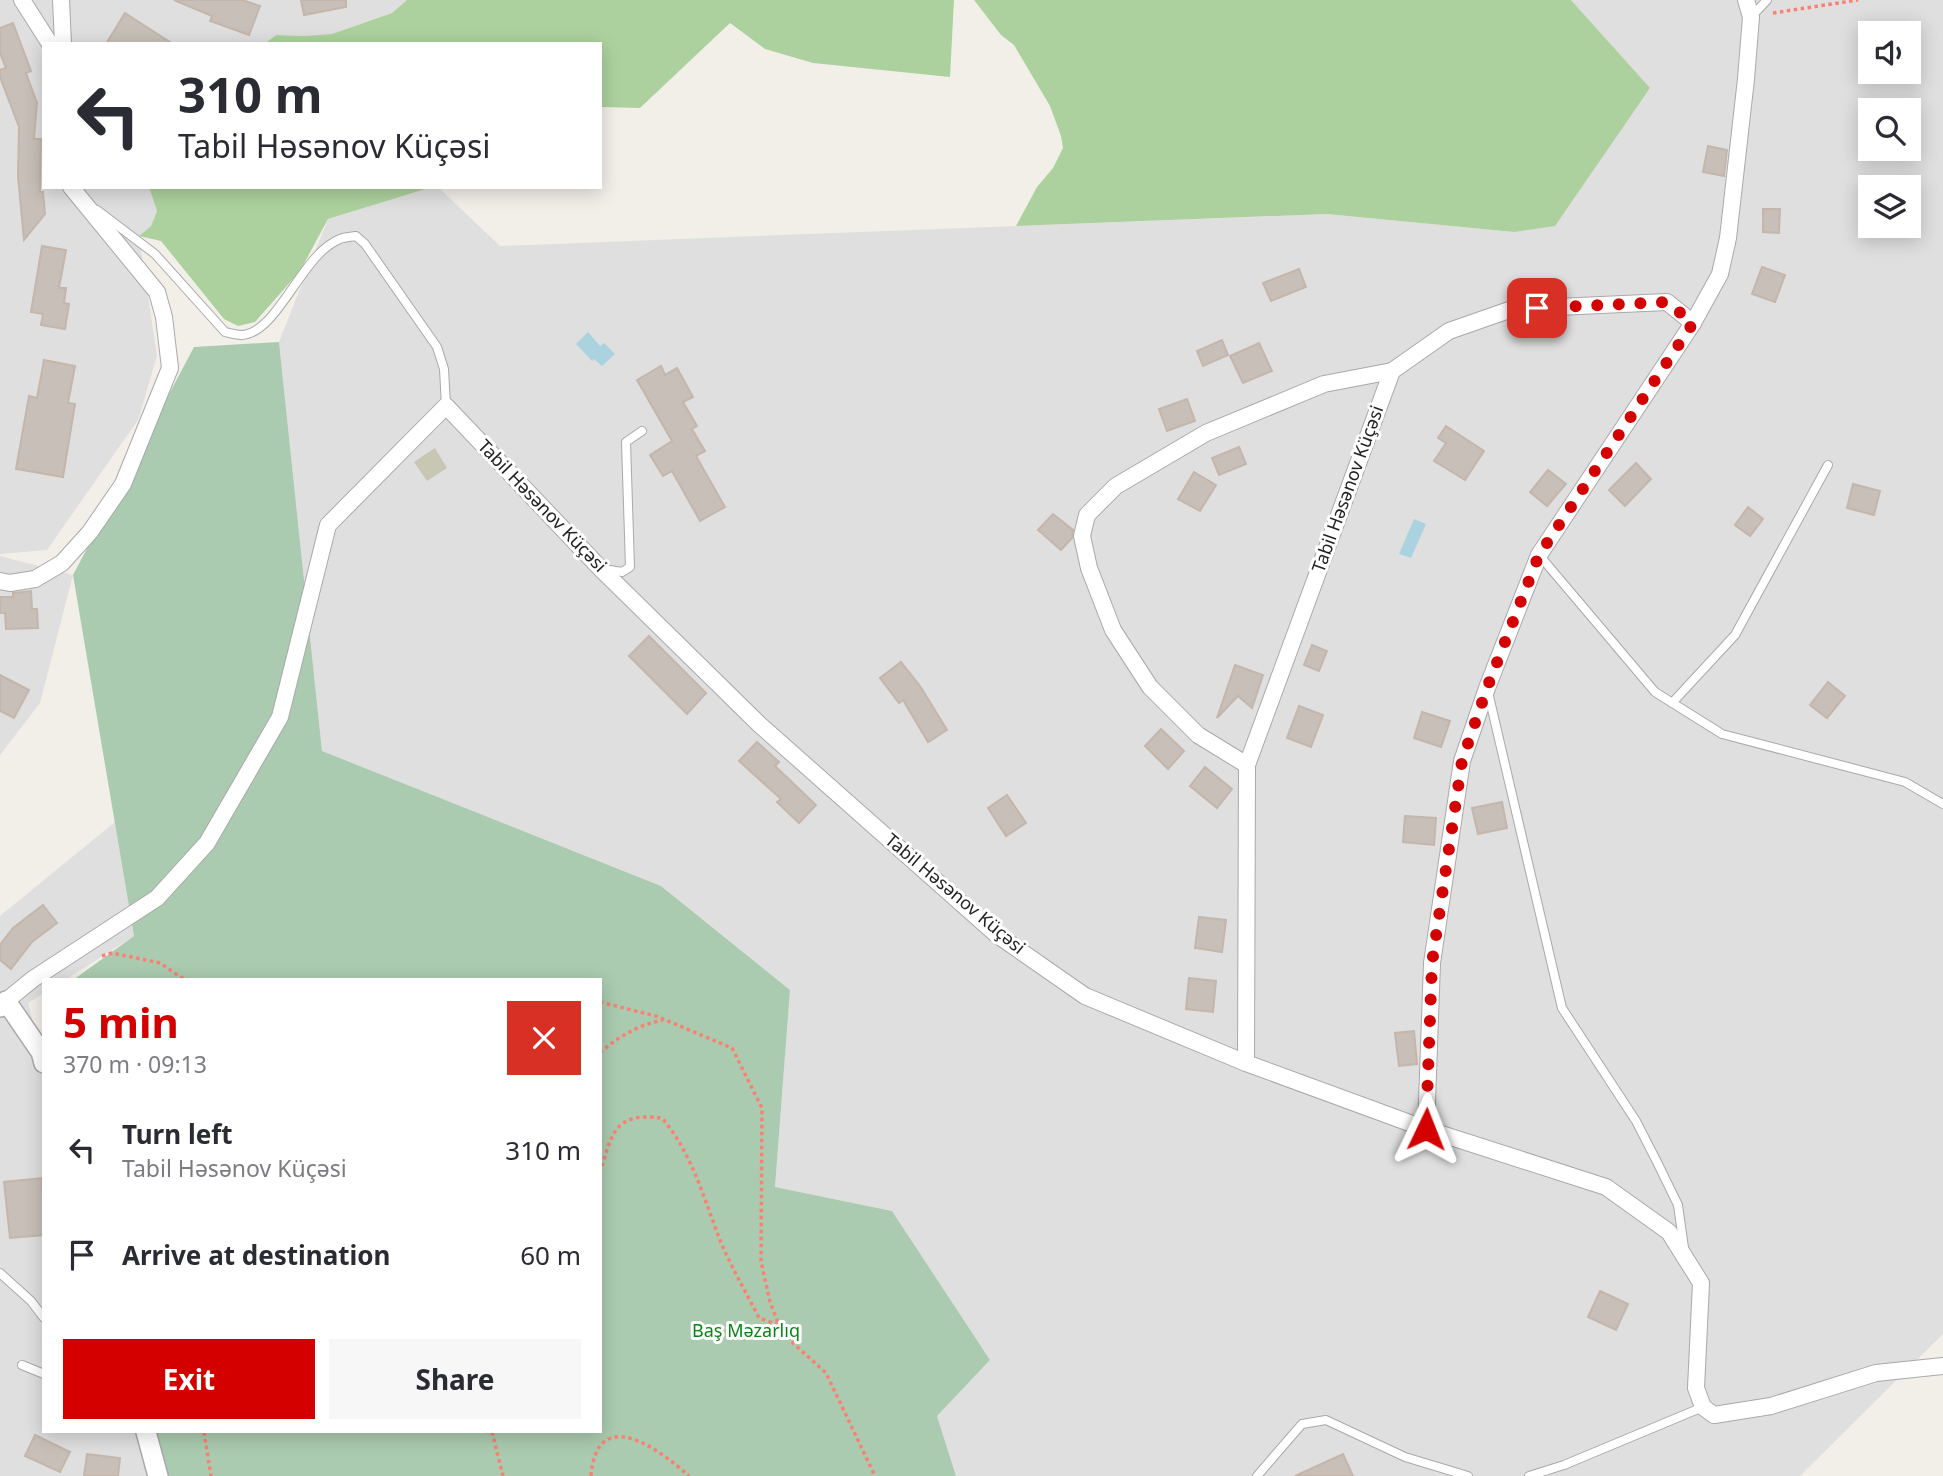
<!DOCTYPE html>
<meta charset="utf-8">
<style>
:root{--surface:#fff;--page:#f7f7f7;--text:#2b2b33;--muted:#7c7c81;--accent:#d40000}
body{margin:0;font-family:"Noto Sans",sans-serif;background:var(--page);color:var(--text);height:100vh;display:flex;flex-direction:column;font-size:26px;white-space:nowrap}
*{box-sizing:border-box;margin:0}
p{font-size:23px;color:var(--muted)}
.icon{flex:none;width:38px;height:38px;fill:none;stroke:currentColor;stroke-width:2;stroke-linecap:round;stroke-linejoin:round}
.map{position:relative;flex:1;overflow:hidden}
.side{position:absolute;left:42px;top:978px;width:560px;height:455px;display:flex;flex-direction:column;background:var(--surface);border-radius:0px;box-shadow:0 4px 18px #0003}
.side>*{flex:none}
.banner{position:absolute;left:42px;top:42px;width:560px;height:147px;border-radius:0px;box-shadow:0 4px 18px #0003;background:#fff;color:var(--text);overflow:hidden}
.tools{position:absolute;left:1858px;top:21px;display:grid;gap:14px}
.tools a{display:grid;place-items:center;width:63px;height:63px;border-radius:0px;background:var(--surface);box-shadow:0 4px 18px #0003;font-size:35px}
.pin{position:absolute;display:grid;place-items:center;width:60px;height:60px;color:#fff;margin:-30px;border-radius:14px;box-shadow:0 4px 10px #0006}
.me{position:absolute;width:77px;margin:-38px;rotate:2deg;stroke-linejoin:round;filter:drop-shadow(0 0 5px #0008)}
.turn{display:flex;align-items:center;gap:24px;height:147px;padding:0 21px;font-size:32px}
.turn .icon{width:91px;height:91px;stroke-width:2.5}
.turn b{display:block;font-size:49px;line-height:60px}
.round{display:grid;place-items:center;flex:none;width:74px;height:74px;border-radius:0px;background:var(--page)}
.summary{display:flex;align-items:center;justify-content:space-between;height:119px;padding:0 21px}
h1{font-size:42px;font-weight:700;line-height:52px;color:var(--accent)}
.primary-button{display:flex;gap:14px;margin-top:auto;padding:14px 21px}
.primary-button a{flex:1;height:80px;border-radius:0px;background:var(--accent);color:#fff;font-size:28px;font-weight:700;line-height:80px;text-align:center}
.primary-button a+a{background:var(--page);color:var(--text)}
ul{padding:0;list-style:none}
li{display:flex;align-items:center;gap:21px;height:105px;padding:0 21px}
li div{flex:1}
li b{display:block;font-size:26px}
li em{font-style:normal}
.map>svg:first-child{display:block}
.residential{fill:#e0dfdf;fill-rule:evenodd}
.construction{fill:#c7c7b4}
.forest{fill:#add19e}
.cemetery{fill:#aacbaf}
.water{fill:#aad3df}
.building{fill:#c7bfb8;stroke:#c4b6ab;stroke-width:2}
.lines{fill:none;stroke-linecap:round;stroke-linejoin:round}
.service-casing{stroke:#a9a9a9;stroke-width:10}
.minor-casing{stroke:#a9a9a9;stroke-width:18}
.tertiary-casing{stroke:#a9a9a9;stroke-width:22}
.path{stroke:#fa8072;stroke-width:3.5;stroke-dasharray:3.5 3.5;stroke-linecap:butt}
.service{stroke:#fff;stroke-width:8}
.minor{stroke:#fff;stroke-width:16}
.tertiary{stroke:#fff;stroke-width:19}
.route{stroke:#d40000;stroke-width:12;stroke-dasharray:0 21.6}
.labels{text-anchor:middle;stroke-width:6;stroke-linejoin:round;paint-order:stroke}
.street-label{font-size:18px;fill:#222;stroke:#fff}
.park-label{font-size:18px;fill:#0c8416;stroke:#fff}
</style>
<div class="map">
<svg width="1943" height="1476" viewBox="0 0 1943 1476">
<rect width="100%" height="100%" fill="#f2efe9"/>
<g class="residential">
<polygon points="0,0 407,0 392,13 332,34 304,36 276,35 264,44 44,44 44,187 149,187 157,211 151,226 139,236 157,356 138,420 47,550 0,554"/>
<path d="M1571,0h372v1334l-143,142h-844l-19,-60 53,-56 -98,-149 -117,-24 15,-197 -129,-104 -339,-135 -43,-409 49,-123 104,-32h6l62,59 827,-32 187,18 136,-143zM1871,33h38v39h-38zM1871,110h38v39h-38zM1871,187h38v39h-38z"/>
<polygon points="0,556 73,575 40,703 0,755"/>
<polygon points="115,822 134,936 65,980 44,980 44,993 28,1003 44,1063 44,1432 139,1432 151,1476 0,1476 0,916"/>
</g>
<polygon class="construction" points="435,448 447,468 427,481 414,462"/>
<g class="forest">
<polygon points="407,0 954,0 950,77 813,63 765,49 730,23 640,108 600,107 600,44 264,44 276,35 304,36 332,34 392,13"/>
<polygon points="974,0 1571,0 1650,88 1555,226 1514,232 1327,214 1016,226 1037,187 1053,168 1063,148 1061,136 1050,106 1014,45 1001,35"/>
<polygon points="149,187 432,187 328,219 300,271 255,322 238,326 224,319 161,241 139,236 151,226 157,211"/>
</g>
<polygon class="cemetery" points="279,342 322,751 661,886 790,990 775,1187 892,1211 990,1360 937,1416 956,1476 167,1476 155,1432 600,1432 600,980 73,980 134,936 73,575 194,347"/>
<g class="water">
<polygon points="588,332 600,346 604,343 615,354 602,366 594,359 592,361 576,344"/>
<polygon points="1414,519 1426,524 1411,558 1399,554"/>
</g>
<g class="building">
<polygon points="174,0 242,0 260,6 249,35 210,21 212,16"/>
<polygon points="301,0 346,0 346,7 304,15"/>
<polygon points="125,13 173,44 106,44"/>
<polygon points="13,23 31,71 26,73 37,103 34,139 41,139 40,192 43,192 45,214 24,240 18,176 19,127 0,77 0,70 6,68 0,53 0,28"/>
<polygon points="1708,146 1727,150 1724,176 1703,172"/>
<polygon points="1763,209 1780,209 1779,233 1763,232"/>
<polygon points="42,246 66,250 59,288 66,288 64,303 69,304 65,329 41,325 43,314 31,312"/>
<polygon points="1762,267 1785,275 1775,302 1752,294"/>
<polygon points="1299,269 1306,287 1271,301 1263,283"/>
<polygon points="1222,340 1228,355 1203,366 1197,351"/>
<polygon points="1259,343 1272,371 1243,383 1230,356"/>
<polygon points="44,360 75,366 68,403 75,404 63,477 16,469 29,396 37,398"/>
<polygon points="661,366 665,375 677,368 693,397 683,402 697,426 692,429 705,451 696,456 725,507 700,521 672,471 663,476 650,455 672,441 637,380"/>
<polygon points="1187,399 1195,421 1167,431 1159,409"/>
<polygon points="1446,426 1484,451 1465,480 1434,461 1446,443 1438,438"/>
<polygon points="1239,447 1246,464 1219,475 1212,458"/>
<polygon points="1636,463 1651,479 1625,506 1609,490"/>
<polygon points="1548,470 1566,484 1547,506 1530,492"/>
<polygon points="1194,472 1216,485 1200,511 1178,499"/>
<polygon points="1853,484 1880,491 1874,515 1847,508"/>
<polygon points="1748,507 1763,519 1750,536 1735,525"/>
<polygon points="1053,514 1073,530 1072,538 1061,550 1038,530"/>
<polygon points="31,591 32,609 37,609 38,628 6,629 5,613 0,613 0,597 13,597 13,593"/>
<polygon points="649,636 706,693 687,714 629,656"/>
<polygon points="1312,645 1327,651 1319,671 1304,665"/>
<polygon points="901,662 920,686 947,730 928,742 903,700 899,703 880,678"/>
<polygon points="1235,665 1263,675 1252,708 1238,696 1217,718"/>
<polygon points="0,675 29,690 14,718 0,711"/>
<polygon points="1828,682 1845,696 1827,718 1810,705"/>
<polygon points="1299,706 1323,715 1311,747 1287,738"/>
<polygon points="1422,712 1450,721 1441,747 1414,738"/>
<polygon points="1161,729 1184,751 1168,769 1145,746"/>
<polygon points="757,742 779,762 775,766 816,805 799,823 777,802 781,799 739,761"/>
<polygon points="1205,767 1232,789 1217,808 1190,786"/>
<polygon points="1007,795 1026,823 1006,836 988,808"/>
<polygon points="1502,802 1507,828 1478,834 1472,808"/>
<polygon points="1405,816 1436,818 1434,845 1403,842"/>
<polygon points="43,905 57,923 32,942 11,969 0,960 0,945 13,928"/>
<polygon points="1199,917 1226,920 1222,952 1195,948"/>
<polygon points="1189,978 1216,981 1213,1012 1186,1009"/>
<polygon points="1414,1031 1417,1064 1399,1066 1395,1033"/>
<polygon points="42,1178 44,1235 10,1238 4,1182"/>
<polygon points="1600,1291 1628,1304 1616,1330 1588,1317"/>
<polygon points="35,1435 70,1452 60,1472 25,1456"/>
<polygon points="87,1454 120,1458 118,1476 84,1476"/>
<polygon points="1343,1454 1353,1476 1295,1476"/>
</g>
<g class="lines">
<defs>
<g id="service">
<polyline points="1751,17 1767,0"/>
<path d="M97,210l58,44 70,78c4,1 11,3 16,3 37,-1 60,-81 99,-96 5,-2 11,-2 16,-3l9,8 72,103 7,22 2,37"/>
<polyline points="1540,556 1655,692 1722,734 1905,782 1943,804"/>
<polyline points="603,569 622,572 630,567 626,442 642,431"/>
<polyline points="1488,692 1562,1008 1636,1121 1657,1162 1678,1205 1684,1248"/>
<polyline points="1672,703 1735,635 1828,465"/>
<polyline points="0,1273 31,1301 44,1318"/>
<polyline points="22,1365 44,1374"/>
<polyline points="1257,1476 1302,1424 1326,1420 1405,1457 1468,1476"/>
<polyline points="1529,1476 1564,1465 1703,1407"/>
</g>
<g id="minor">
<polyline points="22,0 50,44"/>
<polyline points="61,0 63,44"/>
<polyline points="0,581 10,583 35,579 62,563 90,532 123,484 170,368 164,317 157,292 71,187"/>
<polyline points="1247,765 1198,735 1150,687 1113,630 1089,568 1082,536 1087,515 1116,486 1206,433 1324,384 1392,371"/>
<polyline points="6,1001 33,979 157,898 207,843 280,717 328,525 446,406 601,569 760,725 996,934 1085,996 1246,1063 1426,1129 1606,1187 1669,1232 1701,1283 1696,1388 1703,1407 1714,1415 1771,1406 1876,1373 1943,1366"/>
<polyline points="1246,1063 1247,765 1392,371 1449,331 1512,309 1667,302 1693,323"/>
<polyline points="1426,1129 1432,963 1462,761 1487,688 1539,555 1693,323 1720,274 1728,238 1746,79 1751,17 1746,0"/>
</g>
<g id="tertiary">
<polyline points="0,1007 6,1001 41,1052 44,1063"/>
<polyline points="146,1432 158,1476"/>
</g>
</defs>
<use href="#service" class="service-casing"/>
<use href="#minor" class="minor-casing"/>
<use href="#tertiary" class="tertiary-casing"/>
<g class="path">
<polyline points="1773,13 1858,0"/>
<polyline points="102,956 112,953 160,963 185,980"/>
<polyline points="600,1002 656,1016 732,1048 762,1108 761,1261 770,1302 779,1325 793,1343 826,1373 875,1476"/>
<path d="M600,1053c19,-17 38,-28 63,-33"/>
<path d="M600,1173c12,-41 15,-61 62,-55 30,35 42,81 58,122 11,27 26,52 39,78l20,7"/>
<polyline points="204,1432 211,1476"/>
<polyline points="492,1432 503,1476"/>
<path d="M591,1476c6,-73 68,-27 98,0"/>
</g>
<use href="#service" class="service"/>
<use href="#minor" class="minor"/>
<use href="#tertiary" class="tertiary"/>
</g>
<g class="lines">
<polyline class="route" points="1426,1129 1432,963 1462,761 1487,688 1539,555 1693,323 1667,302 1537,308"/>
</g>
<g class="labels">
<g class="street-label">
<text transform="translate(1348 489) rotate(-70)" y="6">Tabil Həsənov Küçəsi</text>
<text transform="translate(542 506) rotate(46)" y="6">Tabil Həsənov Küçəsi</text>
<text transform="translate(955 894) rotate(40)" y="6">Tabil Həsənov Küçəsi</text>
</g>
<g class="park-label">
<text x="746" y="1337">Baş Məzarlıq</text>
</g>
</g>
</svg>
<div class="tools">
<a><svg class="icon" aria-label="sound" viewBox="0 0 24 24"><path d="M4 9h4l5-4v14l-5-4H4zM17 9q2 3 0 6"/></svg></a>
<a><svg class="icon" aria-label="search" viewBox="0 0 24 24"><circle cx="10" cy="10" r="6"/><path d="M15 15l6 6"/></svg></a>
<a><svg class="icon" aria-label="layers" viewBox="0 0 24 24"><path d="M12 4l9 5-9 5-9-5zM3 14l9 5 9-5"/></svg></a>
</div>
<div class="pin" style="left:1537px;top:308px;background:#d93025"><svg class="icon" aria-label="arrive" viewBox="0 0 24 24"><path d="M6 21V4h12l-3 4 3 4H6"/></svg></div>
<svg class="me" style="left:1426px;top:1129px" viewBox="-20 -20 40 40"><path d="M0-17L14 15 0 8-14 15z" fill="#d40000" stroke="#fff" stroke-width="4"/></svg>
<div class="banner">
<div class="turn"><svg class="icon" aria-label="left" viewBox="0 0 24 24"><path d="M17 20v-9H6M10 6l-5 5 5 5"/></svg><div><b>310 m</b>Tabil Həsənov Küçəsi</div></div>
</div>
<section class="side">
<div class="summary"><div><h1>5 min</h1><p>370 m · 09:13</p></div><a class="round" style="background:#d93025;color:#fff"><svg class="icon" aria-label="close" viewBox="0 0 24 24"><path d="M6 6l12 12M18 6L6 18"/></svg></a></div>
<ul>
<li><svg class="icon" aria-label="left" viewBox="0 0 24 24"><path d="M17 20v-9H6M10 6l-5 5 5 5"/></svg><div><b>Turn left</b><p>Tabil Həsənov Küçəsi</p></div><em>310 m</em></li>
<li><svg class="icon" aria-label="arrive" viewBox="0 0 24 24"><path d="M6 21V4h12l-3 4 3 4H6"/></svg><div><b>Arrive at destination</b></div><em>60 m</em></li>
</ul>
<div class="primary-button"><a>Exit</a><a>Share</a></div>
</section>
</div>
